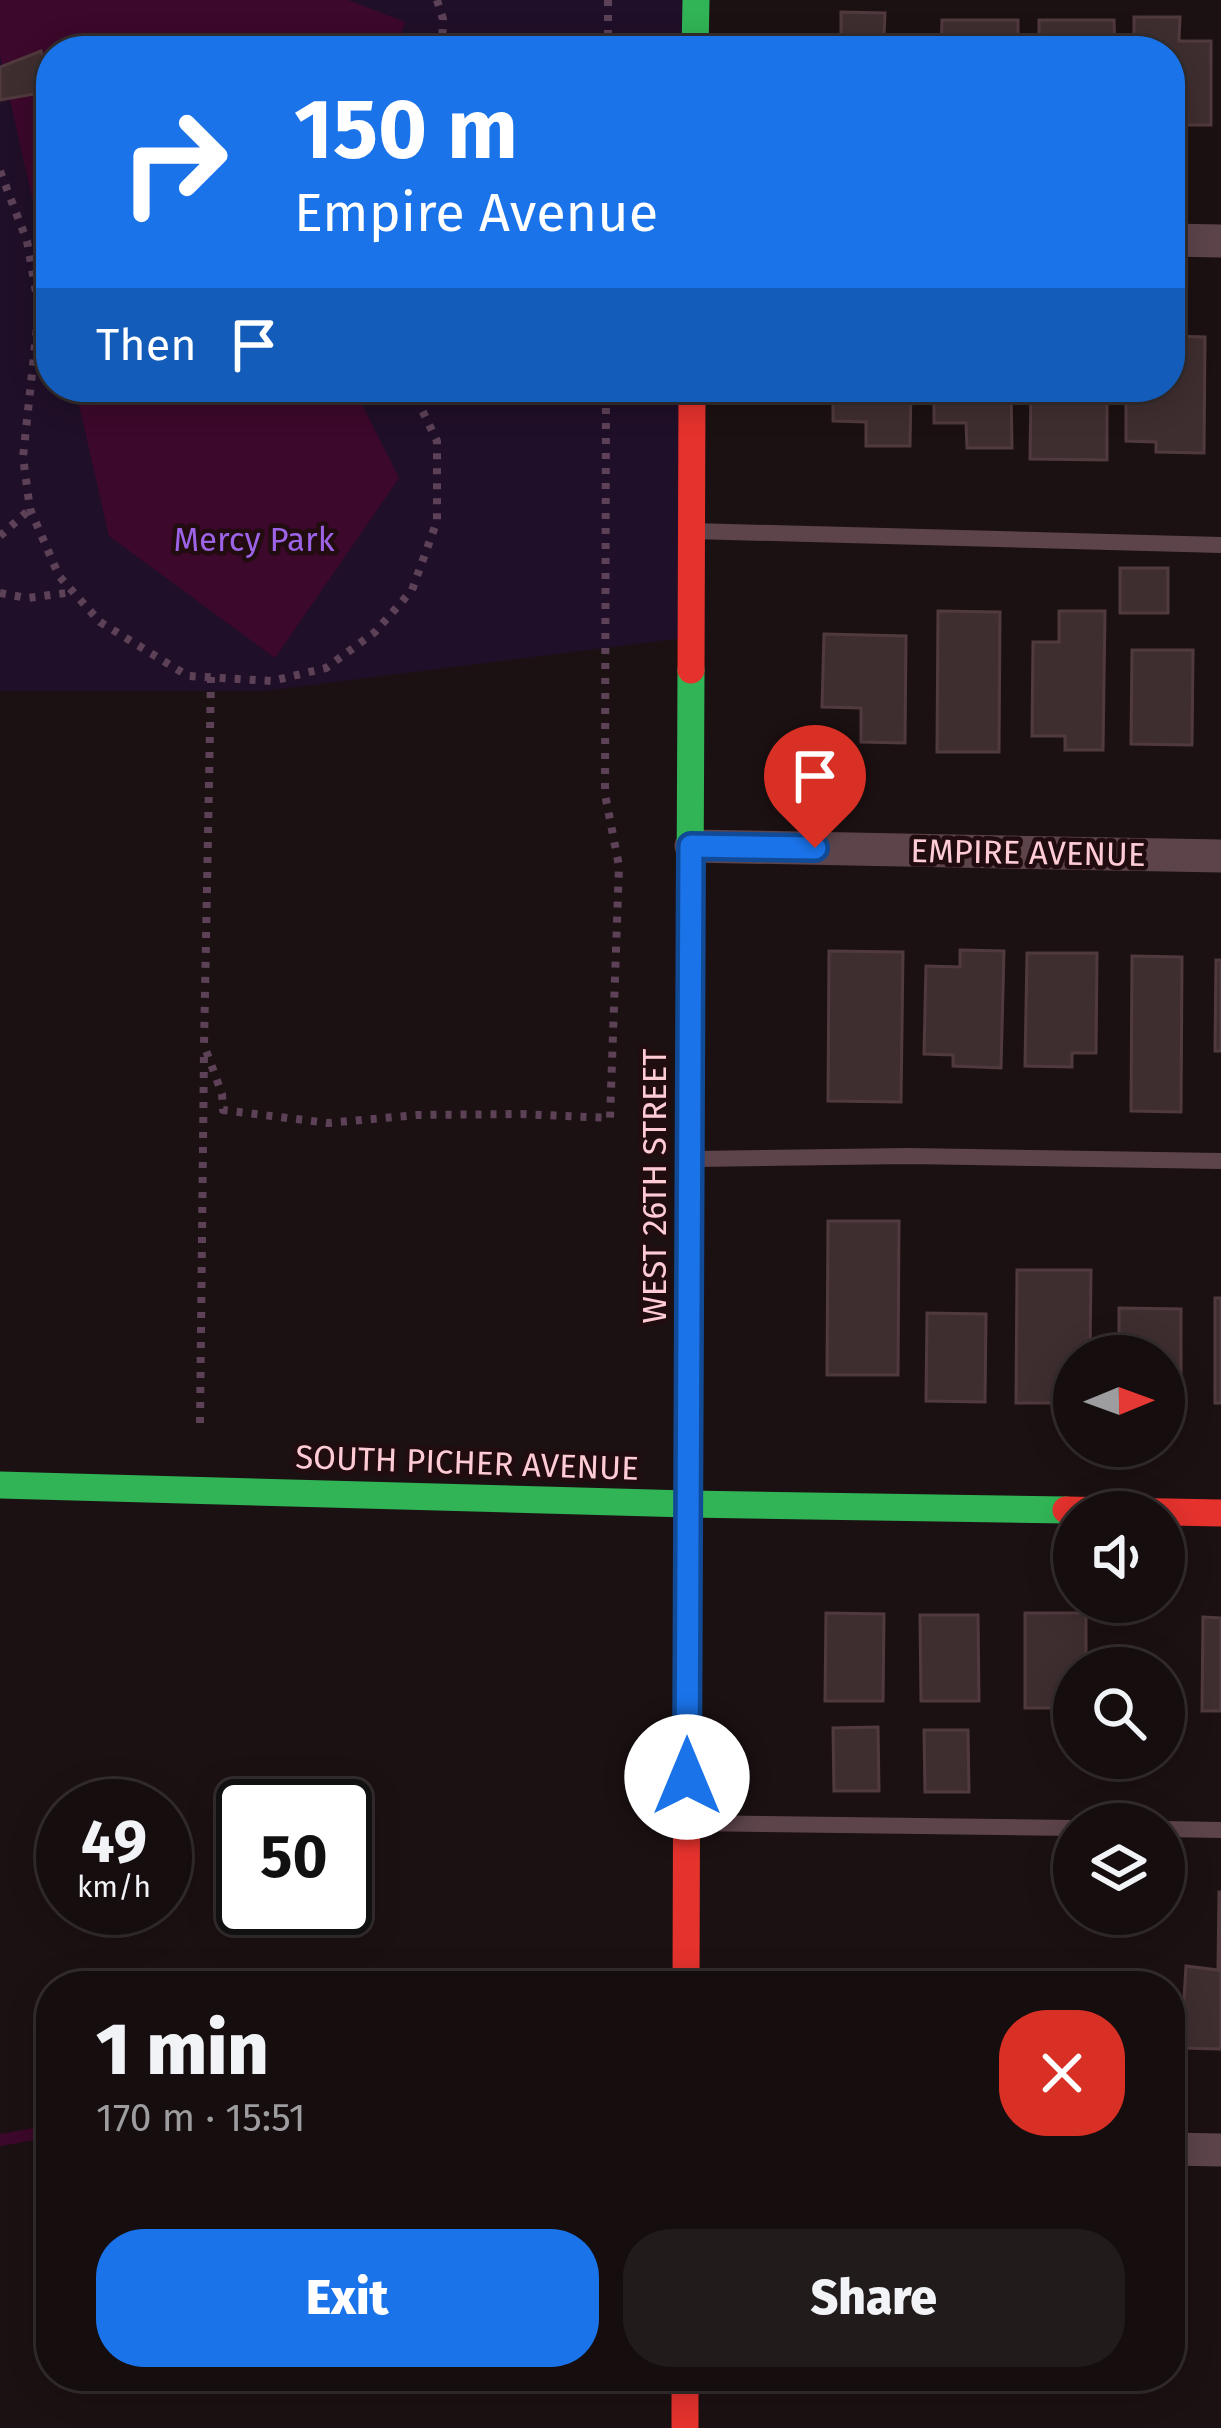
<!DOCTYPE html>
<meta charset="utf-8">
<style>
:root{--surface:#150d0e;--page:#221b1c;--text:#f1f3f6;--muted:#9d9c9e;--line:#342d2e;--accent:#1a73e8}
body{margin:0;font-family:"Fira Sans",sans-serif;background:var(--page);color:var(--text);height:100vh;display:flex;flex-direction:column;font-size:45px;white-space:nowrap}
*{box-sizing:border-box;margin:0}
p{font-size:39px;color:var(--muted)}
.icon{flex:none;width:66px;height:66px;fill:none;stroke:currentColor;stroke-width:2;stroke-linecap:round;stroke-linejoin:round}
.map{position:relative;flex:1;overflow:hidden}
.drawer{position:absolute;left:36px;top:1971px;width:1149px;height:420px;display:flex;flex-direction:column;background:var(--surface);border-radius:48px;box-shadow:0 6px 30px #0003,0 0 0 3px var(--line)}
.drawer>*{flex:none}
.guide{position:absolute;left:36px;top:36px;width:1149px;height:366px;border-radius:48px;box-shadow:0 6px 30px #0003,0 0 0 3px var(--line);background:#1a73e8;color:#fff;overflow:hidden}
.needle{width:78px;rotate:89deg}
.tools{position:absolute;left:1053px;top:1335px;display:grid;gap:24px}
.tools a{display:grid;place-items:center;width:132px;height:132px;border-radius:50%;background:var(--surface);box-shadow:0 6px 30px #0003,0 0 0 3px var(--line);font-size:60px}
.speed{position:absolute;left:36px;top:1779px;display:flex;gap:24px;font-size:60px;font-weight:700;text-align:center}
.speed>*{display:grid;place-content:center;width:156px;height:156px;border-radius:50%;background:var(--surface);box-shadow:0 6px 30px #0003,0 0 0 3px var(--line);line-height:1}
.speed small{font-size:30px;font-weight:400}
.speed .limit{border:6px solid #111;border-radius:18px;background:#fff;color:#111}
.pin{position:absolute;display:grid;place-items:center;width:102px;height:102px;color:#fff;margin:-123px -51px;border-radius:50% 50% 50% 0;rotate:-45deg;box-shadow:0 0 12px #0007}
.pin .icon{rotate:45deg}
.me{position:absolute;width:132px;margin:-66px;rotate:0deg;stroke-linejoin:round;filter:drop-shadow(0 0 9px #0008)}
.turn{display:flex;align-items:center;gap:42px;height:252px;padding:0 60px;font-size:54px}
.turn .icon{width:156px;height:156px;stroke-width:2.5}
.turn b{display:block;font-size:84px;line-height:102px}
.then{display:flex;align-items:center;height:114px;padding:0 60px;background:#0003;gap:24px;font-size:45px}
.round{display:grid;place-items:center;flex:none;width:126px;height:126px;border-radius:48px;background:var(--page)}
.overview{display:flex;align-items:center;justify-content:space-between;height:204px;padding:0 60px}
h1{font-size:72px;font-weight:800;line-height:90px}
.cta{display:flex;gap:24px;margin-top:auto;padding:24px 60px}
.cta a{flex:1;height:138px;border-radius:48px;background:var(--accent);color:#fff;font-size:48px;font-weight:800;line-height:138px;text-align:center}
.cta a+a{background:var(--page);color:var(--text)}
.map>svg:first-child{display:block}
.green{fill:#200f28}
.water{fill:#3c082b}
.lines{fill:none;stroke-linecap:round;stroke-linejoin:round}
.stream{stroke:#3c082b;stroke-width:12}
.building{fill:#3f2e30;stroke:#513a3d;stroke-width:3}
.path{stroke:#5c4157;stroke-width:8;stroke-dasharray:6 9;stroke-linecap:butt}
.lane{stroke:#5d444b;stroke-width:16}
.street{stroke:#5d444b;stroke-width:33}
.fast{stroke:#30b455;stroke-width:27}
.jam{stroke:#e5322d;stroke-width:27}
.route-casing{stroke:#114b97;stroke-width:30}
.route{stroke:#1a73e8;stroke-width:21}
.labels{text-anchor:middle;stroke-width:9;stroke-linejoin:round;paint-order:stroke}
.park-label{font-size:33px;fill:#9d63e7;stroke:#210c0f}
.street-label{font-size:33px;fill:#ffccd6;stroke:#210c0f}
</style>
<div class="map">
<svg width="1221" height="2428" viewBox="0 0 1221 2428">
<rect width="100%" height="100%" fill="#1c1112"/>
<polygon class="green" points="0,0 698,0 698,51 51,51 51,387 694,387 692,637 264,691 0,691"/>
<g class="water">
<polygon points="0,0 348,0 405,22 396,51 51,51 51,280 0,56"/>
<polygon points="75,387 353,387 399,478 275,658 109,536"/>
</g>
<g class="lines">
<polyline class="stream" points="0,2140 51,2131"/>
</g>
<g class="building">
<polygon points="841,12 885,13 884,37 917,37 917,51 841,51"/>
<polygon points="1134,17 1180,17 1179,41 1211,41 1211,125 1170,125 1170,51 1134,51"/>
<polygon points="942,20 1018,20 1018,51 941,51"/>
<polygon points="1039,20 1114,20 1115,51 1039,51"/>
<polygon points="41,51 51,82 51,91 0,100 0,67"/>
<polygon points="1170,336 1205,337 1204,453 1156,452 1156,442 1126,441 1126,387 1170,387"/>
<polygon points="833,387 911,387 910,446 866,446 866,422 833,421"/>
<polygon points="934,387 1011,387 1012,448 967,448 966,423 934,423"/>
<polygon points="1031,387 1107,387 1107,460 1030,459"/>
<rect x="1120" y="568" width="48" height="45"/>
<polygon points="938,611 1000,612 999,752 937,752"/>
<polygon points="1059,611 1105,611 1103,750 1065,750 1065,736 1032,736 1033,642 1059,642"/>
<polygon points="824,634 906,636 905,743 861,742 861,708 822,707"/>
<polygon points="1132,650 1193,650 1192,745 1131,744"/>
<polygon points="960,950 1004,951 1001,1068 953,1066 953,1055 924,1054 926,966 960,967"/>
<polygon points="829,951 903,952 901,1102 828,1101"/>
<polygon points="1027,953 1097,953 1096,1053 1072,1053 1072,1067 1025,1066"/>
<polygon points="1132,956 1182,957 1181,1112 1131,1111"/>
<polygon points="1216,960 1221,960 1221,1051 1215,1051"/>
<polygon points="828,1221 899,1221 898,1375 827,1375"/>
<polygon points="1017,1270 1091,1270 1090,1356 1074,1356 1074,1378 1062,1378 1062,1403 1016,1403"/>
<rect x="1215" y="1298" width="6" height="105"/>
<polygon points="1119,1308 1181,1309 1181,1404 1164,1404 1164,1356 1119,1356"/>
<polygon points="927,1313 986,1314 985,1402 926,1401"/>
<polygon points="826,1613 884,1614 883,1701 825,1701"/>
<polygon points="1025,1613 1086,1613 1086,1668 1074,1668 1074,1708 1025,1708"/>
<polygon points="920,1615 978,1615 979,1701 921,1701"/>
<polygon points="1203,1617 1221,1618 1221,1711 1202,1711"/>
<polygon points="878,1727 879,1791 834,1791 833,1728"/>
<polygon points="924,1730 968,1730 969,1792 925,1792"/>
<polygon points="1219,1892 1221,1892 1221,2049 1181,2048 1186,1966 1218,1970"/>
</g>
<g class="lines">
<g class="path">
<polyline points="437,0 443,19 442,51"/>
<polyline points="608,51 608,0"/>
<polyline points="0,171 27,241 39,309 23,457 30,509 59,576 100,622 188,676 272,681 326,668 375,632 412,590 437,521 437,441 411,387"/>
<polyline points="0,536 30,509"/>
<polyline points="0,593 27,598 74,592"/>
<polyline points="211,677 204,1045 222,1094 223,1110 328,1123 417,1115 521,1114 610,1118 619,866 605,794 606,387"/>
<polyline points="200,1423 204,1052"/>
</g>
<g class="lane">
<polyline points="693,531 1221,545"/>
<polyline points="694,1159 908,1156 1221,1161"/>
<polyline points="691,1823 1074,1828"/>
<polyline points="1164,1829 1221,1830"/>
</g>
<g class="street">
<polyline points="1170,240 1221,241"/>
<polyline points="691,846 1221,856"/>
<polyline points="1170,2149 1221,2150"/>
</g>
<g class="fast">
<polyline points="695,51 696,0"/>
<polyline points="688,1344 691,670"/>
<polyline points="0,1485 688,1504 1066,1510"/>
</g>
<g class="jam">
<polyline points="691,670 692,387"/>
<polyline points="1066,1510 1221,1513"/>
<polyline points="686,1986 688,1344"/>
<polyline points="685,2376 685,2428"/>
</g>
</g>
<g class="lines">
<defs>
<polyline id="route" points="687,1777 691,846 815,848"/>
</defs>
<use href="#route" class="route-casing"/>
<use href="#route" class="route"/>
</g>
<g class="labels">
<g class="park-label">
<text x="254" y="551">Mercy Park</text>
</g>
<g class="street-label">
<text transform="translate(1028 852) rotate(1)" y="12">EMPIRE AVENUE</text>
<text transform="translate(654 1186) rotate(-90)" y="12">WEST 26TH STREET</text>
<text transform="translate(467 1462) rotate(2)" y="12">SOUTH PICHER AVENUE</text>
</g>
</g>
</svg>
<div class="tools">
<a><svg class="needle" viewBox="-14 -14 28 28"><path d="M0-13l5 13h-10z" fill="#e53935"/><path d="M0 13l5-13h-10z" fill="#9d9c9e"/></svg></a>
<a><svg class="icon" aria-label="sound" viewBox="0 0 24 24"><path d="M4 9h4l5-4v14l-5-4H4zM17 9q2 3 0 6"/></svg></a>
<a><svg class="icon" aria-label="search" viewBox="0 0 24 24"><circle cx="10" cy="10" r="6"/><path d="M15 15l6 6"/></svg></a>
<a><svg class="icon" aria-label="layers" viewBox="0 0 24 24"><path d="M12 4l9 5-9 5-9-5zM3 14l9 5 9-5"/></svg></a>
</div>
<div class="speed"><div>49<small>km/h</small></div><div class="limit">50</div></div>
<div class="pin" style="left:815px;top:848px;background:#d93025"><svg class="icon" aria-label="arrive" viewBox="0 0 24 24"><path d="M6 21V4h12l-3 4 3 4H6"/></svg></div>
<svg class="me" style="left:687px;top:1777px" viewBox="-20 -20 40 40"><circle r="19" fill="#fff"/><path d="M0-13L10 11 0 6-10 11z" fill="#1a73e8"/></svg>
<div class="guide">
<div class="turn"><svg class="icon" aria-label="right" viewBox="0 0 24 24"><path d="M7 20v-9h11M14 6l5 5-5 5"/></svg><div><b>150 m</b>Empire Avenue</div></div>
<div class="then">Then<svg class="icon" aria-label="arrive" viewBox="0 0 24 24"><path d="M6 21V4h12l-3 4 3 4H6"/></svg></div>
</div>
<section class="drawer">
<div class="overview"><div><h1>1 min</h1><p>170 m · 15:51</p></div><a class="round" style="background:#d93025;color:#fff"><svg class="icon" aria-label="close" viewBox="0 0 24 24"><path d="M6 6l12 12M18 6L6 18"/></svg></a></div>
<div class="cta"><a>Exit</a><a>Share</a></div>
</section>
</div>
